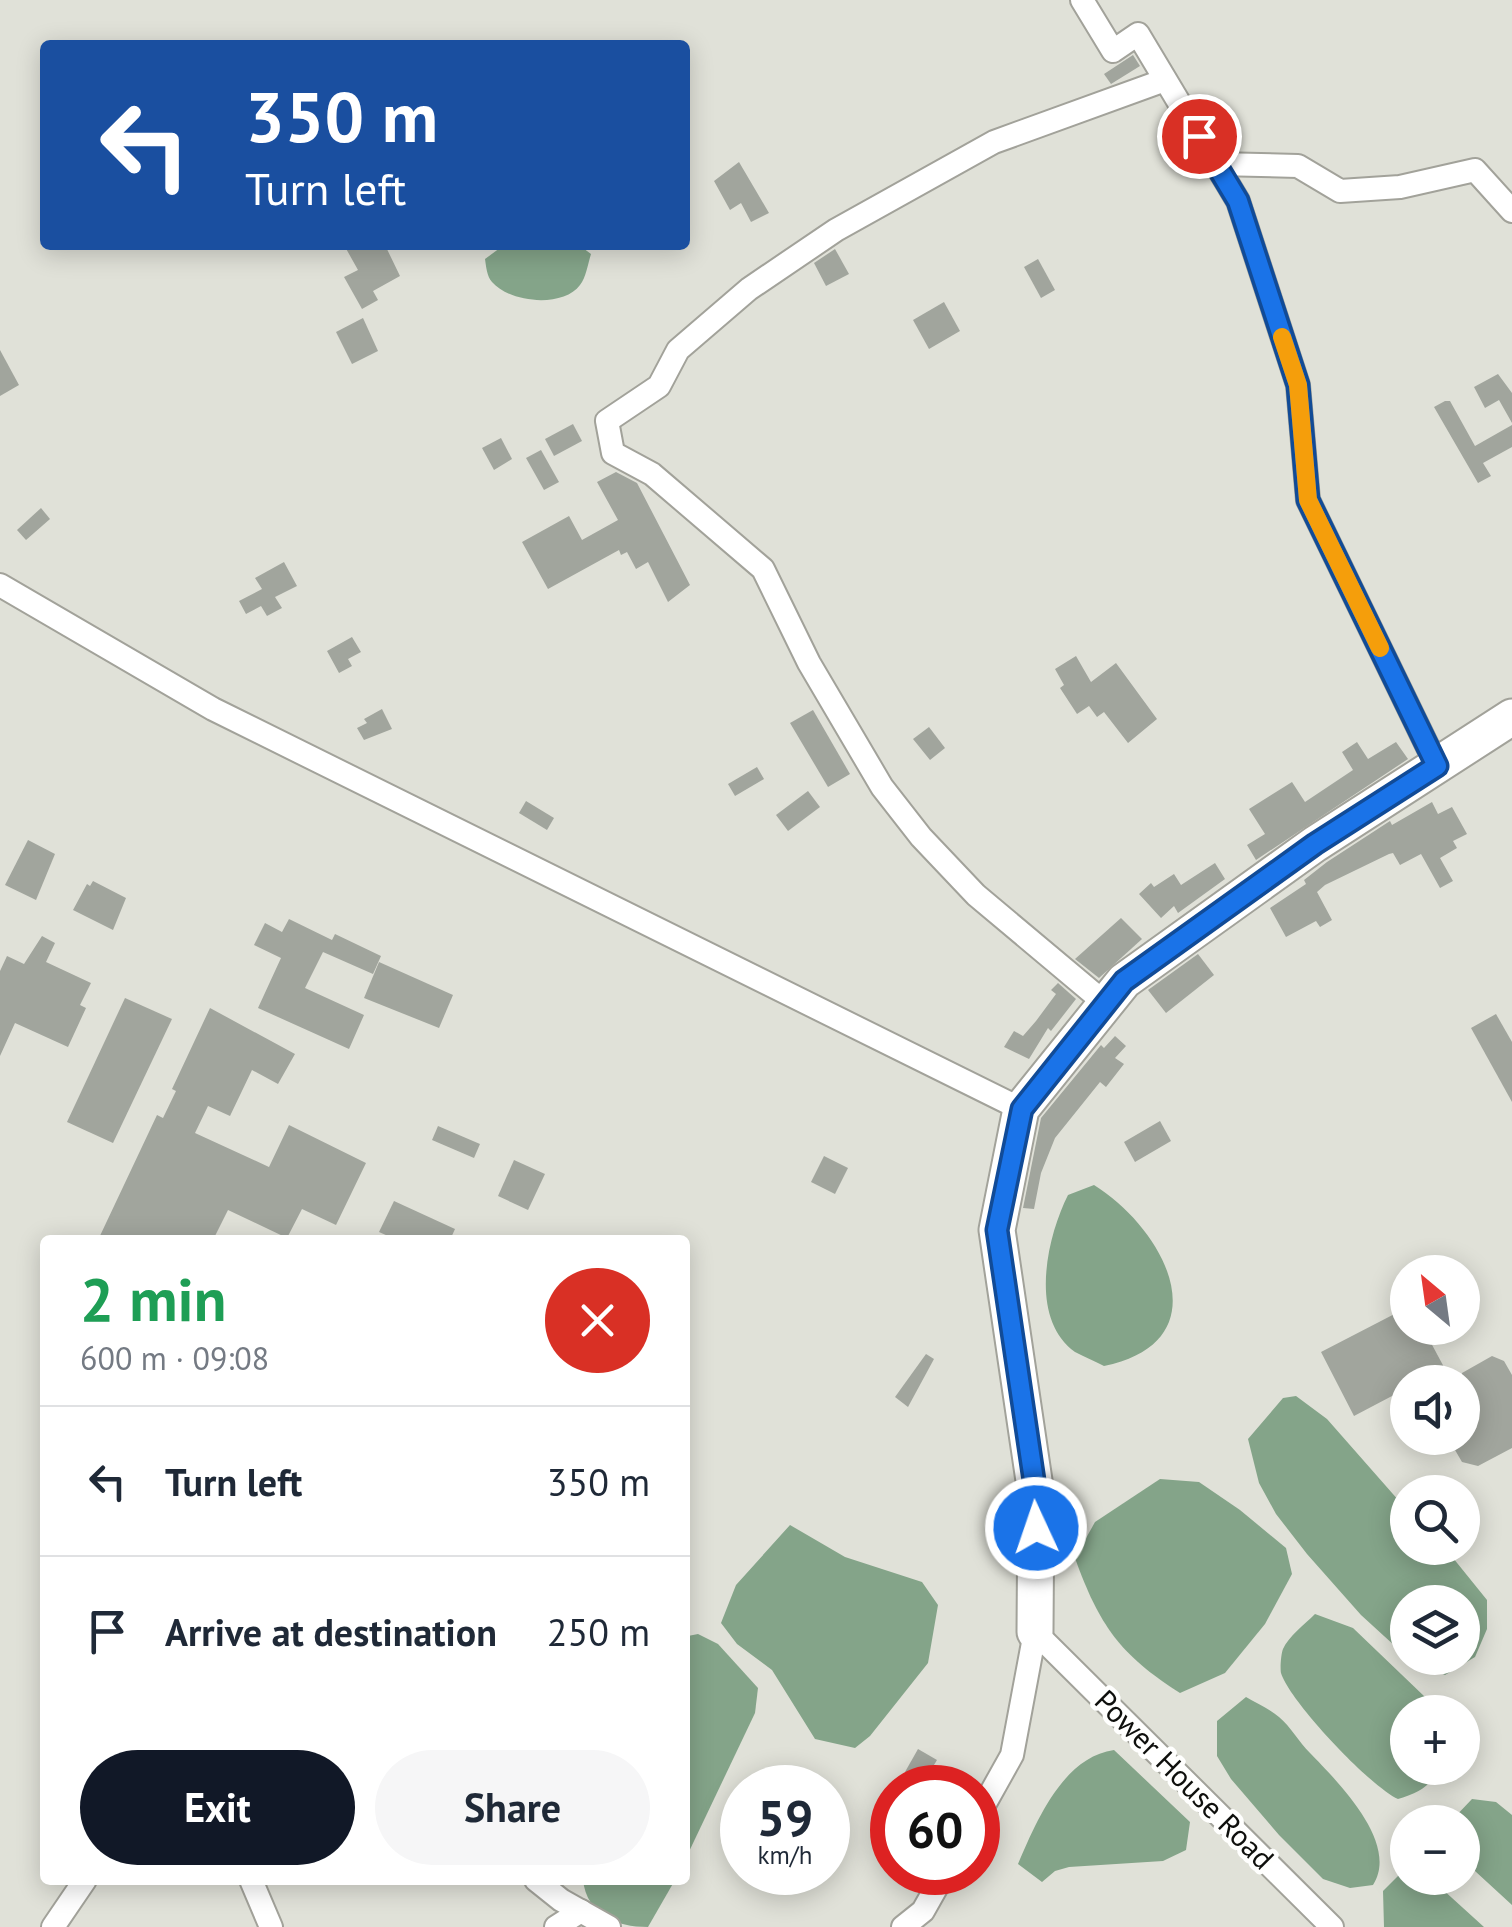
<!DOCTYPE html>
<meta charset="utf-8">
<style>
:root{--surface:#fff;--page:#f6f6f7;--text:#1f2937;--muted:#747a83;--line:#e0e1e3;--accent:#111827}
body{margin:0;font-family:"PT Sans",sans-serif;background:var(--page);color:var(--text);height:100vh;display:flex;flex-direction:column;font-size:38px;white-space:nowrap}
*{box-sizing:border-box;margin:0}
p{font-size:32px;color:var(--muted)}
.icon{flex:none;width:55px;height:55px;fill:none;stroke:currentColor;stroke-width:2;stroke-linecap:round;stroke-linejoin:round}
.map{position:relative;flex:1;overflow:hidden}
.sheet{position:absolute;left:40px;top:1235px;width:650px;height:650px;display:flex;flex-direction:column;background:var(--surface);border-radius:10px;box-shadow:0 5px 25px #0003}
.sheet>*{flex:none}
.guide{position:absolute;left:40px;top:40px;width:650px;height:210px;border-radius:10px;box-shadow:0 5px 25px #0003;background:#1a4fa0;color:#fff;overflow:hidden}
.needle{width:65px;rotate:331deg}
.buttons{position:absolute;left:1390px;top:1255px;display:grid;gap:20px}
.buttons a{display:grid;place-items:center;width:90px;height:90px;border-radius:50%;background:var(--surface);box-shadow:0 5px 25px #0003;font-size:50px}
.speed{position:absolute;left:720px;top:1765px;display:flex;gap:20px;font-size:50px;font-weight:700;text-align:center}
.speed>*{display:grid;place-content:center;width:130px;height:130px;border-radius:50%;background:var(--surface);box-shadow:0 5px 25px #0003;line-height:1}
.speed small{font-size:25px;font-weight:400}
.speed .limit{border:15px solid #d22;background:#fff;color:#111}
.pin{position:absolute;display:grid;place-items:center;width:85px;height:85px;color:#fff;margin:-42px;border:5px solid #fff;border-radius:50%;box-shadow:0 2px 10px #0007}
.me{position:absolute;width:110px;margin:-55px;rotate:357deg;stroke-linejoin:round;filter:drop-shadow(0 0 8px #0008)}
.turn{display:flex;align-items:center;gap:35px;height:210px;padding:0 40px;font-size:45px}
.turn .icon{width:130px;height:130px;stroke-width:2.5}
.turn b{display:block;font-size:70px;line-height:85px}
.round{display:grid;place-items:center;flex:none;width:105px;height:105px;border-radius:52px;background:var(--page)}
.head{display:flex;align-items:center;justify-content:space-between;height:170px;padding:0 40px}
h1{font-size:60px;font-weight:800;line-height:75px;color:#1e9e55}
.button{display:flex;gap:20px;margin-top:auto;padding:20px 40px}
.button a{flex:1;height:115px;border-radius:60px;background:var(--accent);color:#fff;font-size:40px;font-weight:800;line-height:115px;text-align:center}
.button a+a{background:var(--page);color:var(--text)}
ul{padding:0;list-style:none}
li{display:flex;align-items:center;gap:30px;height:150px;padding:0 40px;border-top:2px solid var(--line)}
li div{flex:1}
li b{display:block;font-size:38px}
li em{font-style:normal}
.map>svg:first-child{display:block}
.water{fill:#84a489;fill-rule:evenodd}
.building{fill:#a1a59d}
.lines{fill:none;stroke-linecap:round;stroke-linejoin:round}
.minor-casing{stroke:#a2a29a;stroke-width:26}
.primary-casing{stroke:#a2a29a;stroke-width:39}
.minor{stroke:#fff;stroke-width:22}
.primary{stroke:#fff;stroke-width:35}
.route-casing{stroke:#114b97;stroke-width:25}
.route{stroke:#1a73e8;stroke-width:18}
.slow{stroke:#f59e0b;stroke-width:18}
.labels{text-anchor:middle;stroke-width:9;stroke-linejoin:round;paint-order:stroke}
.street-label{font-size:30px;fill:#0e0f0c;stroke:#fffffe}
</style>
<div class="map">
<svg width="1512" height="1927" viewBox="0 0 1512 1927">
<rect width="100%" height="100%" fill="#e0e1d8"/>
<g class="water">
<path d="M504,245h75l12,9c-3,9 -5,24 -11,31 -17,23 -70,18 -88,-3 -5,-5 -6,-16 -7,-23z"/>
<path d="M1094,1185c72,45 129,156 10,181 -9,-5 -20,-9 -29,-14 -47,-34 -28,-115 -7,-157z"/>
<path d="M1296,1396l31,23 80,91 1,38h37l42,52v29l-12,28 -30,18 -38,-18 -46,-42 -54,-61 -31,-40 -17,-31 -11,-44 35,-41zM1408,1602h54v56h-54z"/>
<path d="M1160,1479l39,3 41,28 46,38 6,26 -27,50 -40,49 -45,20c-60,-38 -81,-68 -105,-135l20,-36z"/>
<polygon points="790,1525 845,1557 922,1582 938,1605 928,1663 870,1736 855,1748 815,1739 772,1670 737,1644 721,1623 736,1585"/>
<path d="M1315,1614l38,14 72,69 8,15h-25v56h31c-9,19 -21,25 -41,31 -27,-12 -108,-97 -117,-126 -1,-5 0,-19 2,-24 5,-12 22,-25 32,-35z"/>
<polygon points="698,1634 718,1644 758,1688 755,1713 685,1860 685,1641 688,1636"/>
<path d="M1246,1697c10,6 24,12 33,20 12,10 20,25 31,36 27,28 90,90 63,132l-23,3 -27,-9 -44,-44 -48,-56 -14,-23v-35z"/>
<path d="M1114,1750l76,72 -4,28 -23,11 -94,6 -14,4 -13,11 -24,-18c18,-42 45,-107 96,-114z"/>
<polygon points="1472,1799 1496,1802 1512,1815 1512,1905 1463,1860 1462,1822 1452,1820"/>
<polygon points="1402,1872 1407,1873 1408,1878 1430,1878 1484,1927 1384,1927 1383,1891"/>
<path d="M583,1880h92l-27,47c-32,0 -61,-12 -65,-47z"/>
</g>
<g class="building">
<polygon points="1133,55 1140,66 1111,84 1104,74"/>
<polygon points="739,162 769,213 751,222 741,203 730,210 714,181"/>
<polygon points="344,245 385,245 400,276 373,291 378,300 362,309 344,277 358,270"/>
<polygon points="835,249 849,274 826,286 814,263"/>
<polygon points="1038,259 1055,290 1041,298 1024,267"/>
<polygon points="944,302 960,331 929,349 913,320"/>
<polygon points="363,318 378,351 352,364 336,332"/>
<polygon points="0,350 19,385 0,396"/>
<polygon points="1498,374 1512,393 1512,423 1499,400 1485,408 1474,387"/>
<polygon points="1445,401 1450,401 1475,446 1512,425 1512,447 1483,463 1491,476 1478,483 1434,407"/>
<polygon points="573,424 582,441 554,456 545,439"/>
<polygon points="501,438 512,459 494,470 482,448"/>
<polygon points="541,450 559,482 544,490 526,458"/>
<polygon points="616,472 637,483 690,585 668,602 648,562 636,569 627,552 621,555 619,550 548,589 522,542 569,516 582,540 618,520 597,482"/>
<polygon points="41,508 50,519 26,540 17,530"/>
<polygon points="284,562 297,586 275,597 282,608 267,616 261,606 246,614 239,601 262,589 255,578"/>
<polygon points="352,637 361,652 348,659 352,666 339,673 327,651"/>
<polygon points="1076,656 1091,682 1116,663 1157,719 1128,743 1104,712 1097,717 1089,706 1077,714 1060,688 1064,685 1055,669"/>
<polygon points="382,709 392,729 364,740 357,728 367,723 364,719"/>
<polygon points="813,710 850,774 828,787 790,723"/>
<polygon points="929,727 945,748 930,760 913,739"/>
<polygon points="1357,742 1368,759 1396,742 1408,759 1256,860 1247,845 1265,834 1249,809 1292,782 1305,802 1353,770 1342,752"/>
<polygon points="757,767 764,779 735,796 728,784"/>
<polygon points="808,791 820,807 788,831 776,815"/>
<polygon points="526,801 554,818 547,830 519,813"/>
<polygon points="1432,802 1438,814 1452,807 1467,834 1453,841 1457,848 1440,858 1453,881 1440,888 1421,854 1400,865 1393,853 1389,854 1325,885 1317,892 1332,920 1320,927 1316,921 1286,937 1270,908 1306,884 1304,880 1327,862 1390,821 1392,825"/>
<polygon points="28,840 55,854 36,900 5,885"/>
<polygon points="1215,863 1225,879 1178,913 1174,906 1161,918 1139,894 1151,883 1154,887 1174,874 1181,885"/>
<polygon points="93,881 126,898 113,930 73,910 87,884 90,886"/>
<polygon points="1121,918 1142,939 1099,978 1075,959"/>
<polygon points="289,919 332,940 335,934 381,956 373,974 323,952 305,988 364,1015 349,1049 258,1008 281,958 254,945 265,923 282,932"/>
<polygon points="42,936 55,943 46,962 91,983 80,1005 86,1008 68,1047 15,1023 0,1056 0,971 7,956 24,964"/>
<polygon points="1198,954 1214,975 1166,1013 1148,990"/>
<polygon points="379,962 453,995 439,1028 364,998"/>
<polygon points="1058,983 1076,999 1051,1031 1048,1028 1029,1059 1004,1047 1014,1031 1023,1036 1036,1021 1056,994 1051,990"/>
<polygon points="125,998 172,1019 113,1143 67,1122"/>
<polygon points="210,1008 295,1054 278,1084 252,1070 230,1116 208,1106 195,1133 269,1167 289,1125 366,1163 336,1225 302,1209 287,1238 228,1210 213,1240 98,1240 157,1115 163,1118 176,1091 172,1089"/>
<polygon points="1496,1014 1512,1042 1512,1102 1471,1028"/>
<polygon points="1115,1036 1126,1046 1115,1058 1124,1064 1106,1087 1100,1082 1055,1138 1041,1173 1034,1209 1023,1208 1041,1118 1101,1045 1104,1048"/>
<polygon points="1160,1121 1171,1141 1135,1162 1124,1142"/>
<polygon points="438,1126 480,1144 474,1158 432,1140"/>
<polygon points="824,1156 848,1168 835,1194 811,1182"/>
<polygon points="514,1160 545,1174 528,1210 498,1196"/>
<polygon points="394,1201 455,1229 450,1240 397,1240 379,1232"/>
<polygon points="1408,1307 1408,1328 1423,1328 1452,1382 1408,1382 1408,1397 1396,1404 1392,1396 1354,1416 1321,1352"/>
<polygon points="926,1354 934,1359 908,1407 895,1397"/>
<polygon points="1492,1356 1504,1361 1512,1375 1512,1448 1478,1466 1462,1462 1448,1438 1462,1438 1462,1373"/>
<polygon points="918,1749 937,1760 923,1783 905,1772"/>
</g>
<g class="lines">
<defs>
<g id="minor">
<polyline points="1082,0 1113,51 1138,34 1238,201 1298,385 1308,500 1437,766"/>
<polyline points="1216,164 1298,166 1340,191 1400,187 1475,170 1512,211"/>
<polyline points="0,585 213,709 1021,1109"/>
<polyline points="1106,1004 976,895 921,837 882,787 809,663 763,569 652,474 613,453 607,421 659,386 678,350 749,289 836,230 994,142 1165,80"/>
<polyline points="1035,1632 1332,1927"/>
<polyline points="978,1816 1012,1755 1035,1632"/>
<polyline points="251,1880 271,1927"/>
<polyline points="536,1880 561,1900 609,1927"/>
<polyline points="53,1927 85,1880"/>
<polyline points="556,1927 581,1911"/>
<polyline points="903,1927 923,1911 945,1872"/>
</g>
<polyline id="primary" points="1035,1632 1036,1494 997,1230 1021,1109 1124,981 1315,844 1512,717"/>
</defs>
<use href="#minor" class="minor-casing"/>
<use href="#primary" class="primary-casing"/>
<use href="#minor" class="minor"/>
<use href="#primary" class="primary"/>
</g>
<g class="lines">
<defs>
<polyline id="route" points="1036,1528 1036,1494 997,1230 1022,1109 1124,981 1315,844 1437,766 1308,500 1298,385 1238,201 1199,136"/>
</defs>
<use href="#route" class="route-casing"/>
<use href="#route" class="route"/>
<polyline class="slow" points="1282,337 1298,385 1308,500 1380,648"/>
</g>
<g class="labels">
<g class="street-label">
<text transform="translate(1184 1780) rotate(45)" y="10">Power House Road</text>
</g>
</g>
</svg>
<div class="buttons">
<a><svg class="needle" viewBox="-14 -14 28 28"><path d="M0-13l5 13h-10z" fill="#e53935"/><path d="M0 13l5-13h-10z" fill="#747a83"/></svg></a>
<a><svg class="icon" aria-label="sound" viewBox="0 0 24 24"><path d="M4 9h4l5-4v14l-5-4H4zM17 9q2 3 0 6"/></svg></a>
<a><svg class="icon" aria-label="search" viewBox="0 0 24 24"><circle cx="10" cy="10" r="6"/><path d="M15 15l6 6"/></svg></a>
<a><svg class="icon" aria-label="layers" viewBox="0 0 24 24"><path d="M12 4l9 5-9 5-9-5zM3 14l9 5 9-5"/></svg></a>
<a>+</a>
<a>−</a>
</div>
<div class="speed"><div>59<small>km/h</small></div><div class="limit">60</div></div>
<div class="pin" style="left:1199px;top:136px;background:#d93025"><svg class="icon" aria-label="arrive" viewBox="0 0 24 24"><path d="M6 21V4h12l-3 4 3 4H6"/></svg></div>
<svg class="me" style="left:1036px;top:1528px" viewBox="-20 -20 40 40"><circle r="17" fill="#1a73e8" stroke="#fff" stroke-width="3"/><path d="M0-11L8 9 0 5-8 9z" fill="#fff"/></svg>
<div class="guide">
<div class="turn"><svg class="icon" aria-label="left" viewBox="0 0 24 24"><path d="M17 20v-9H6M10 6l-5 5 5 5"/></svg><div><b>350 m</b>Turn left</div></div>
</div>
<section class="sheet">
<div class="head"><div><h1>2 min</h1><p>600 m · 09:08</p></div><a class="round" style="background:#d93025;color:#fff"><svg class="icon" aria-label="close" viewBox="0 0 24 24"><path d="M6 6l12 12M18 6L6 18"/></svg></a></div>
<ul>
<li><svg class="icon" aria-label="left" viewBox="0 0 24 24"><path d="M17 20v-9H6M10 6l-5 5 5 5"/></svg><div><b>Turn left</b></div><em>350 m</em></li>
<li><svg class="icon" aria-label="arrive" viewBox="0 0 24 24"><path d="M6 21V4h12l-3 4 3 4H6"/></svg><div><b>Arrive at destination</b></div><em>250 m</em></li>
</ul>
<div class="button"><a>Exit</a><a>Share</a></div>
</section>
</div>
